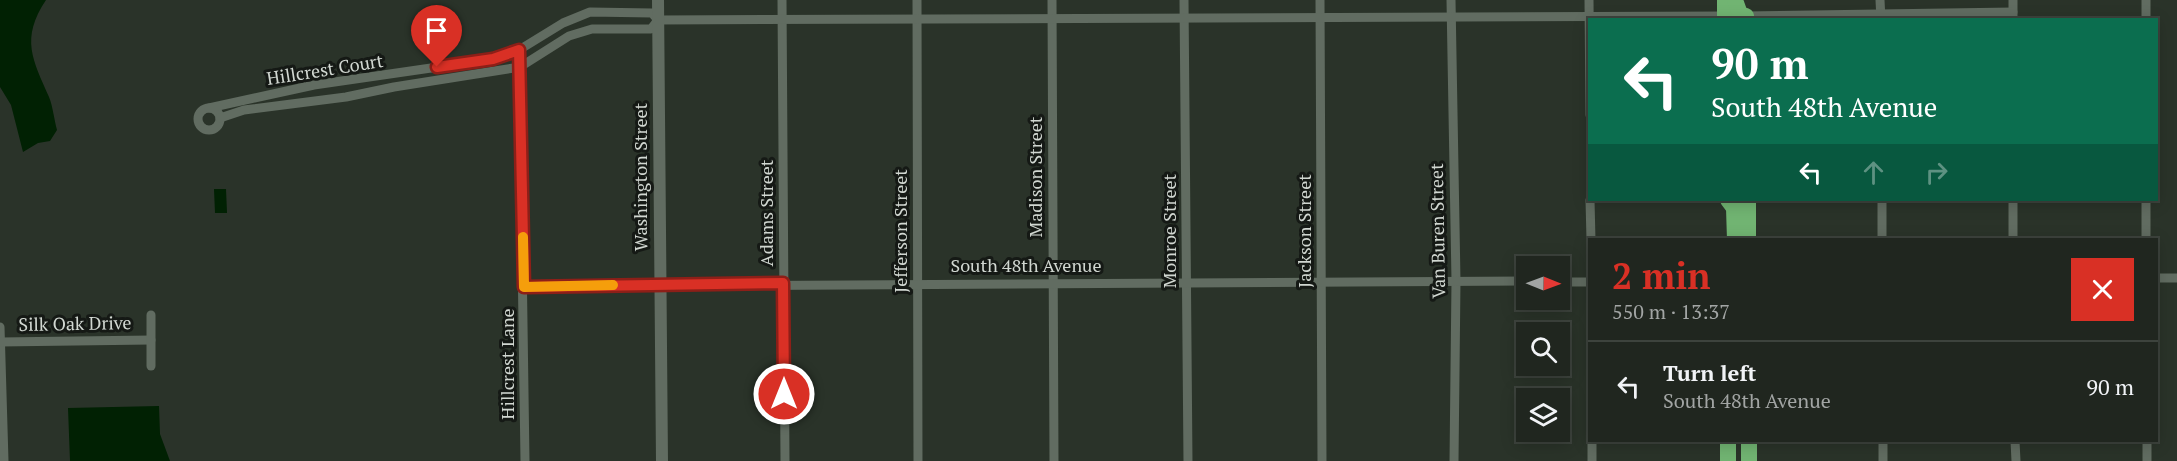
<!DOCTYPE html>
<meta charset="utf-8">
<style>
:root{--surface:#20261f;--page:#2d322c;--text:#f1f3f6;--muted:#a2a5a4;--line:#3d433d;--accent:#d93025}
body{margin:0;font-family:"PT Serif",serif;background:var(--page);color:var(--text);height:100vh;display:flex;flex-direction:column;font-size:22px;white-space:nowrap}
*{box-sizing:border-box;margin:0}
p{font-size:20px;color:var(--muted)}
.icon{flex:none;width:33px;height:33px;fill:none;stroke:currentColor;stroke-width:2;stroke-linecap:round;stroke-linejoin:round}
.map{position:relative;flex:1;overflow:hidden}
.sheet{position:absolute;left:1588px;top:238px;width:570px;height:204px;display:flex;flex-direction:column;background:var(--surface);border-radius:0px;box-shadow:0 3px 15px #0003,0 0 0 2px var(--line)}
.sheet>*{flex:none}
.banner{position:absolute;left:1588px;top:18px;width:570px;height:183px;border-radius:0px;box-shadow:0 3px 15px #0003,0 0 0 2px var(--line);background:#0b6e4f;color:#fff;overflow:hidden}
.needle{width:39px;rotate:91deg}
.fabs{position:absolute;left:1516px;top:256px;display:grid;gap:12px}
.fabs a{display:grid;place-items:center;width:54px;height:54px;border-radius:0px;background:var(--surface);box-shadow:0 3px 15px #0003,0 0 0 2px var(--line);font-size:30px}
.pin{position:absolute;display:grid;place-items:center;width:51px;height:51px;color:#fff;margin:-62px -26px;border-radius:50% 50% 50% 0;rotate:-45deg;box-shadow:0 0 6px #0007}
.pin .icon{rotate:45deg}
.me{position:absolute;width:66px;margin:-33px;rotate:0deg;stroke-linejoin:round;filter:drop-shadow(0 0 4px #0008)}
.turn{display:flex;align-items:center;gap:21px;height:126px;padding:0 24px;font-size:27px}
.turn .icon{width:78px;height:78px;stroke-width:2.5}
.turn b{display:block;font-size:42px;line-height:51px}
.lanes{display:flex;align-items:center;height:57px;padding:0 24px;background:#0003;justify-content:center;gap:30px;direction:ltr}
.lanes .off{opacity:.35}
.round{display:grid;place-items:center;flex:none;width:63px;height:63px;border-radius:0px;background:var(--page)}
.overview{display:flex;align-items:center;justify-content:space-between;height:102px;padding:0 24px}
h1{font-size:36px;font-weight:600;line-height:45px;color:var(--accent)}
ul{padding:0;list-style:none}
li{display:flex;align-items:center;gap:18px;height:90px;padding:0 24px;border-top:2px solid var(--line)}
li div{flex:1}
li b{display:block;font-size:22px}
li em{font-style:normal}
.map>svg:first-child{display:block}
.water{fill:#012103}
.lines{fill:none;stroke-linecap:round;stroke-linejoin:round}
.minor{stroke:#616c61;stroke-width:9}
.tertiary{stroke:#616c61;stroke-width:12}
.trunk{stroke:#71b472;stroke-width:16}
.route-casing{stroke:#8d1f18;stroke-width:15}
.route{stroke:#d93025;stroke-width:10}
.slow{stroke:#f59e0b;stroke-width:10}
.labels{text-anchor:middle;stroke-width:6;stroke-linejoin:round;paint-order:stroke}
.street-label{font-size:18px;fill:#d1d7d1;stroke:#151915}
</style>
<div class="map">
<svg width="2177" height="461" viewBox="0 0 2177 461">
<rect width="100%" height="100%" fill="#2a3329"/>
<g class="water">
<path d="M0,0h46c-26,39 -13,60 3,97 4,10 5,22 8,33l-7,11 -12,2 -15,9 -12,-47 -11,-18z"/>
<polygon points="214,189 226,189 227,213 215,213"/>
<polygon points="159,406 160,434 170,461 70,461 68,408"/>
</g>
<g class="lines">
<g class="minor">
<polyline points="782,0 785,461"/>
<polyline points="917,0 918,461"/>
<polyline points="1052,0 1054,461"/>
<polyline points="1184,0 1188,461"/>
<polyline points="1320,0 1322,461"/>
<polyline points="1451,0 1456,281 1454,461"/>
<polyline points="1589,0 1590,115"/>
<polyline points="1880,0 1881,20"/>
<polyline points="2013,0 2013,20"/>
<polyline points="2146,0 2146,20"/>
<polyline points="1746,16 2013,12"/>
<polyline points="658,20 1725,16"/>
<polyline points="519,50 525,461"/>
<circle cx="209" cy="119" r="11"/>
<polyline points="209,108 314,85 493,59 519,50 563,23 590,12 652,13 658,20"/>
<polyline points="220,118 244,110 346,97 394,87 520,67 569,36 592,29 651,29 658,20"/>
<polyline points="1590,200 1591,240"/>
<polyline points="1882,200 1882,240"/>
<polyline points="2013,200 2013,240"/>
<polyline points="2146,200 2146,240"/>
<polyline points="2157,278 2177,278"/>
<polyline points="1560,282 1590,282"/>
<polyline points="524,287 1527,281"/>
<polyline points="0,327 4,461"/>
<polyline points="0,342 151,340"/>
<polyline points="151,366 151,315"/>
<polyline points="1592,441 1592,461"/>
<polyline points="1883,441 1883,461"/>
<polyline points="2015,441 2016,461"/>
<polyline points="2147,441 2147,461"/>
</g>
<polyline class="tertiary" points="658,0 662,461"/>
<g class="trunk">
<polyline points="1725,0 1725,20"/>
<polyline points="1735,0 1740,14 1746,16"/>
<polyline points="1728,200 1734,208 1735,240"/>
<polyline points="1748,200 1748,240"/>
<polyline points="1728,441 1728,461"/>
<polyline points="1749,441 1749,461"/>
</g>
</g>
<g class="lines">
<defs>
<polyline id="route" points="437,67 493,59 519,50 524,287 783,283 784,394"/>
</defs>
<use href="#route" class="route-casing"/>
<use href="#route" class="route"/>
<polyline class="slow" points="523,237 524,287 613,285"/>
</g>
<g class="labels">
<g class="street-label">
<text transform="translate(325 70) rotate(-9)" y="6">Hillcrest Court</text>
<text transform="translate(641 177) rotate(-90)" y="6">Washington Street</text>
<text transform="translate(1036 177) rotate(-90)" y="6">Madison Street</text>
<text transform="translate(767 213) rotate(-90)" y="6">Adams Street</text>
<text transform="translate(901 231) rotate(-90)" y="6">Jefferson Street</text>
<text transform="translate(1170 231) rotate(-90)" y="6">Monroe Street</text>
<text transform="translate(1305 231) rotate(-90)" y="6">Jackson Street</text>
<text transform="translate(1438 231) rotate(-91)" y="6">Van Buren Street</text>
<text x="1026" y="272">South 48th Avenue</text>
<text transform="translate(75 324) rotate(-1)" y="6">Silk Oak Drive</text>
<text transform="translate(508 364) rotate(-90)" y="6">Hillcrest Lane</text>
</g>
</g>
</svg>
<div class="fabs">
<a><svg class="needle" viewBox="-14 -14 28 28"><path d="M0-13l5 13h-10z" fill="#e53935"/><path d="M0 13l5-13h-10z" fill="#a2a5a4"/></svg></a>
<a><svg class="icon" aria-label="search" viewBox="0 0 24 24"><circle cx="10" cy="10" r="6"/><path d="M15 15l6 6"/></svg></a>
<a><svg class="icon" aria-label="layers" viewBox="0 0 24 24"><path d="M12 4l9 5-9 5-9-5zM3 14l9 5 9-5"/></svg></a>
</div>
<div class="pin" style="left:437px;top:67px;background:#d93025"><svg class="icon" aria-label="arrive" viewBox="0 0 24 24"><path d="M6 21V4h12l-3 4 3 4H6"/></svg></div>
<svg class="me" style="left:784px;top:394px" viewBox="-20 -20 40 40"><circle r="17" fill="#d93025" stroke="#fff" stroke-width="3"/><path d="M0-11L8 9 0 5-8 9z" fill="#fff"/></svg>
<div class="banner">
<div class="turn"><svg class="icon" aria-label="left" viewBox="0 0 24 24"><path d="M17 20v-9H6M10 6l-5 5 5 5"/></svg><div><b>90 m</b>South 48th Avenue</div></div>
<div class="lanes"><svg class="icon" aria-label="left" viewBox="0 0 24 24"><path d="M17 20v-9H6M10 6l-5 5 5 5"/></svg><svg class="icon off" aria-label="ahead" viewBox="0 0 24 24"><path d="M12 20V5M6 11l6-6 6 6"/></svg><svg class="icon off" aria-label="right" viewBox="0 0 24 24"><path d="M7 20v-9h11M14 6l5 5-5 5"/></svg></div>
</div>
<section class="sheet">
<div class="overview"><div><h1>2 min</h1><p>550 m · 13:37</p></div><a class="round" style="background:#d93025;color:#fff"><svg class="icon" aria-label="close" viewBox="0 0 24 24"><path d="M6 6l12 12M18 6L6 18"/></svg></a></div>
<ul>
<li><svg class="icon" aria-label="left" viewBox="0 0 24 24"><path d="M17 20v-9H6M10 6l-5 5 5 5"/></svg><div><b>Turn left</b><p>South 48th Avenue</p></div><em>90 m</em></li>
</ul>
</section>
</div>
